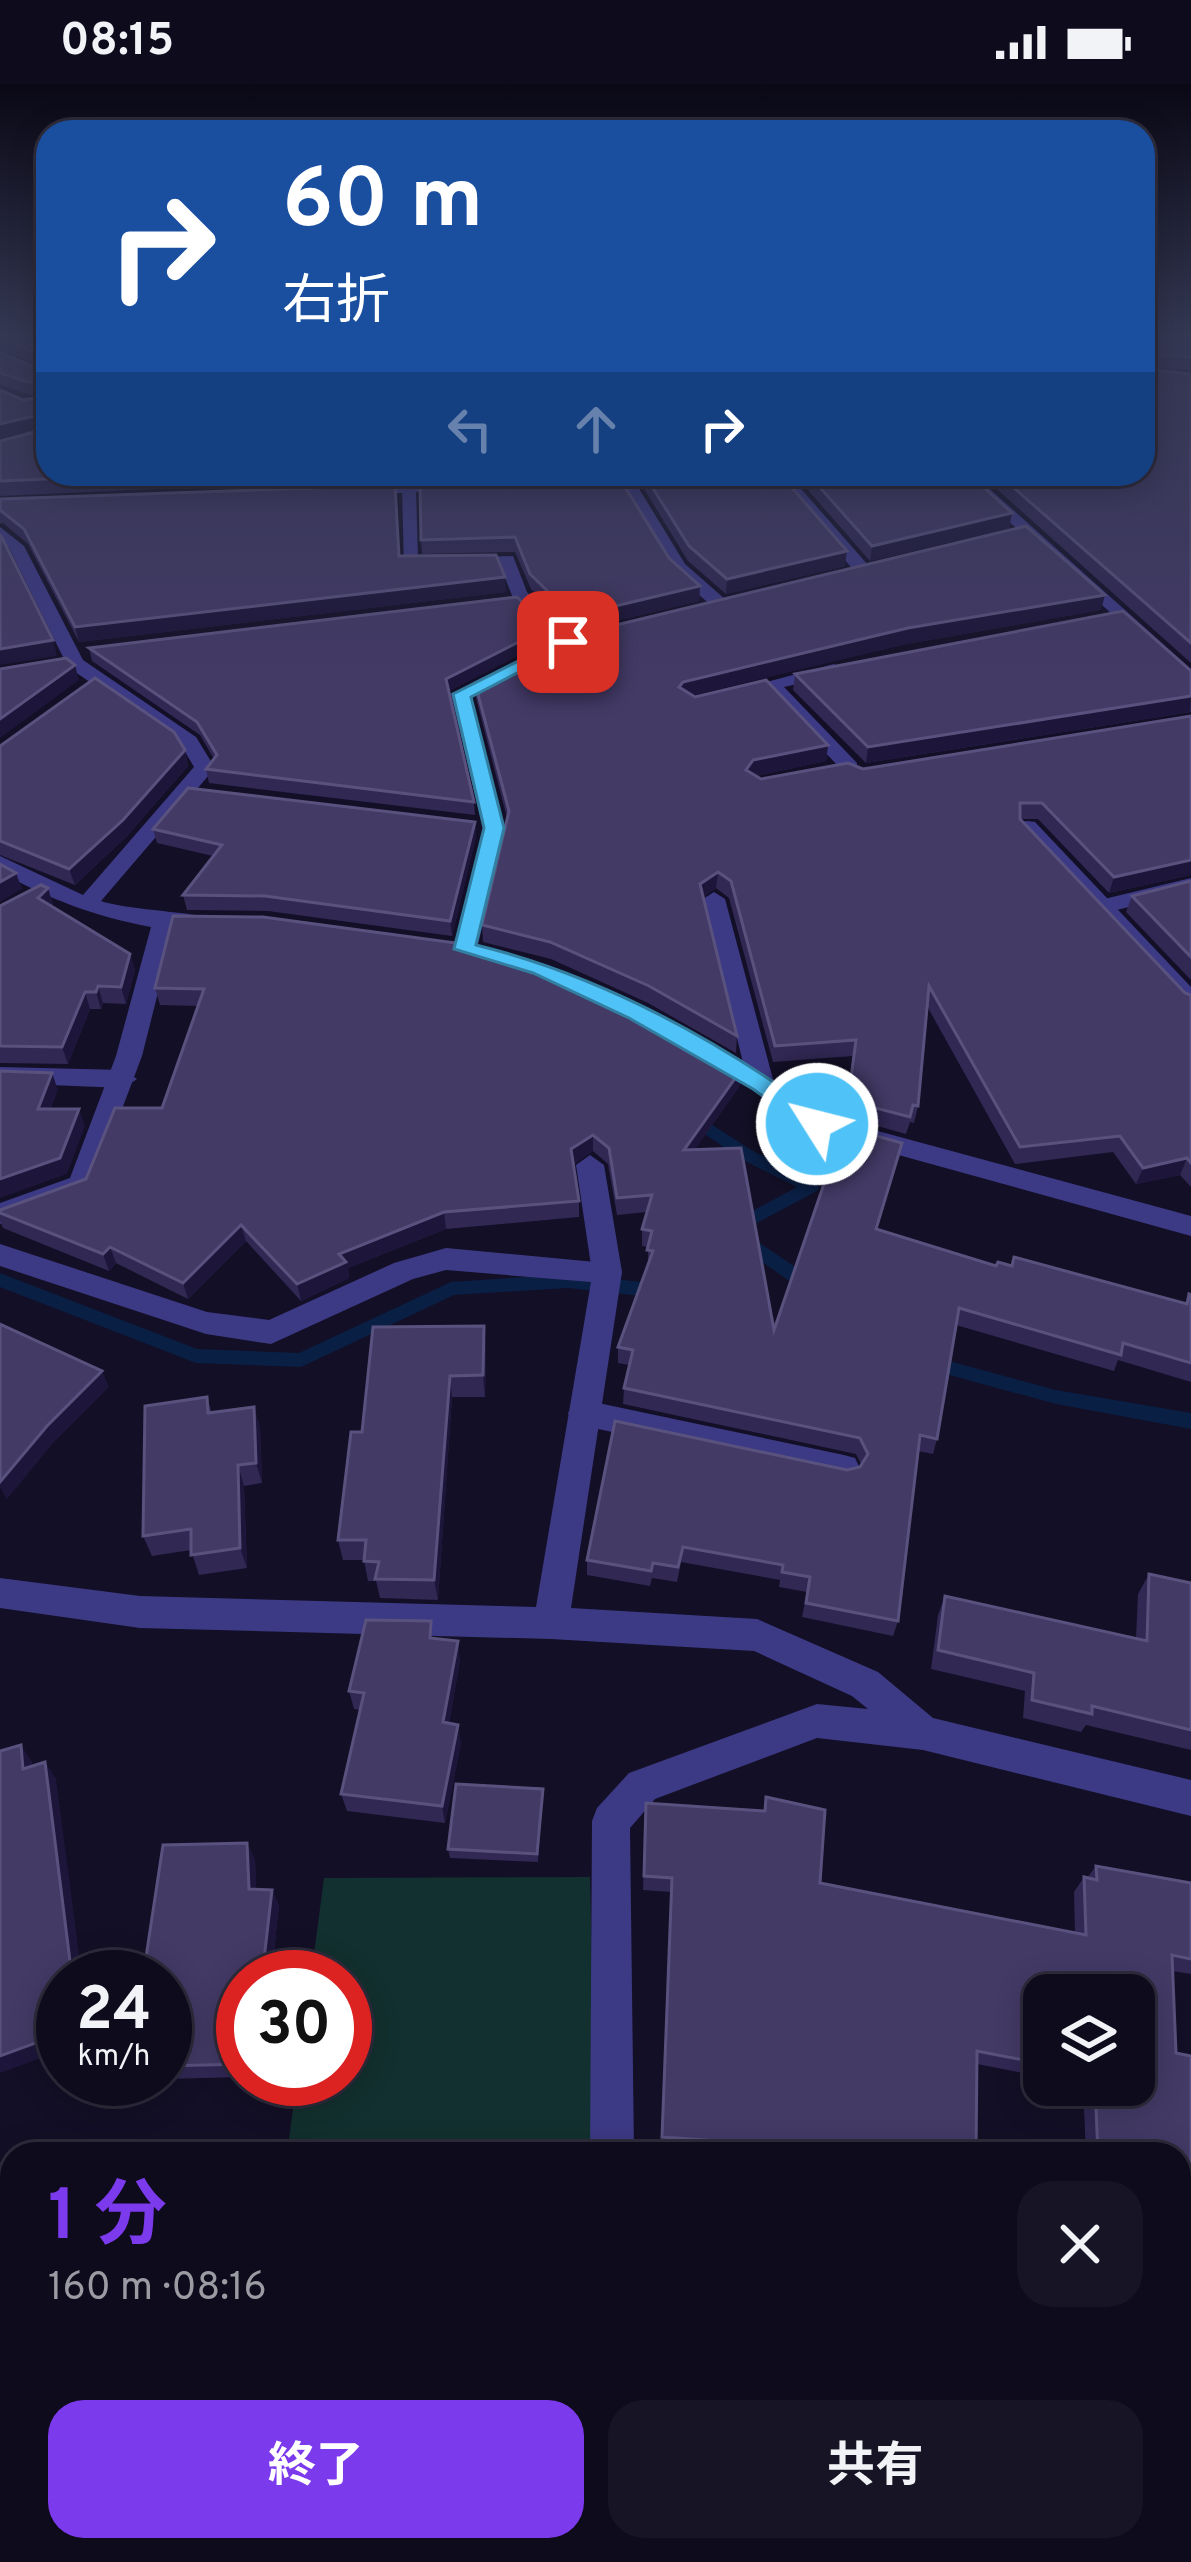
<!DOCTYPE html>
<html lang="ja">
<meta charset="utf-8">
<style>
:root{--surface:#0e0b1c;--page:#171425;--text:#f1f3f6;--muted:#9b9ba3;--line:#2e2b3b;--accent:#7c3aed}
body{margin:0;font-family:Overpass,"Noto Sans JP",sans-serif;background:var(--page);color:var(--text);height:100vh;display:flex;flex-direction:column;font-size:45px;white-space:nowrap}
*{box-sizing:border-box;margin:0}
p{font-size:39px;color:var(--muted)}
.icon{flex:none;width:66px;height:66px;fill:none;stroke:currentColor;stroke-width:2;stroke-linecap:round;stroke-linejoin:round}
.map{position:relative;flex:1;overflow:hidden}
.sheet{position:absolute;left:0px;top:2058px;width:1191px;height:420px;display:flex;flex-direction:column;background:var(--surface);border-radius:36px 36px 0 0;box-shadow:0 6px 30px #0003,0 0 0 3px var(--line)}
.sheet>*{flex:none}
.banner{position:absolute;left:36px;top:36px;width:1119px;height:366px;border-radius:36px;box-shadow:0 6px 30px #0003,0 0 0 3px var(--line);background:#1a4fa0;color:#fff;overflow:hidden}
.buttons{position:absolute;left:1023px;top:1890px;display:grid;gap:24px}
.buttons a{display:grid;place-items:center;width:132px;height:132px;border-radius:24px;background:var(--surface);box-shadow:0 6px 30px #0003,0 0 0 3px var(--line);font-size:60px}
.speed{position:absolute;left:36px;top:1866px;display:flex;gap:24px;font-size:60px;font-weight:700;text-align:center}
.speed>*{display:grid;place-content:center;width:156px;height:156px;border-radius:50%;background:var(--surface);box-shadow:0 6px 30px #0003,0 0 0 3px var(--line);line-height:1}
.speed small{font-size:30px;font-weight:400}
.speed .limit{border:18px solid #d22;background:#fff;color:#111}
.pin{position:absolute;display:grid;place-items:center;width:102px;height:102px;color:#fff;margin:-51px;border-radius:24px;box-shadow:0 6px 18px #0006}
.me{position:absolute;width:132px;margin:-66px;rotate:306deg;stroke-linejoin:round;filter:drop-shadow(0 0 9px #0008)}
.turn{display:flex;align-items:center;gap:42px;height:252px;padding:0 48px;font-size:54px}
.turn .icon{width:156px;height:156px;stroke-width:2.5}
.turn b{display:block;font-size:84px;line-height:102px}
.lanes{display:flex;align-items:center;height:114px;padding:0 48px;background:#0003;justify-content:center;gap:60px;direction:ltr}
.lanes .off{opacity:.35}
.round{display:grid;place-items:center;flex:none;width:126px;height:126px;border-radius:36px;background:var(--page)}
.overview{display:flex;align-items:center;justify-content:space-between;height:204px;padding:0 48px}
h1{font-size:72px;font-weight:700;line-height:90px;color:var(--accent)}
.cta{display:flex;gap:24px;margin-top:auto;padding:24px 48px}
.cta a{flex:1;height:138px;border-radius:36px;background:var(--accent);color:#fff;font-size:48px;font-weight:700;line-height:138px;text-align:center}
.cta a+a{background:var(--page);color:var(--text)}
.status{display:flex;justify-content:space-between;align-items:center;height:84px;padding:0 60px;background:var(--surface);direction:ltr}
.status svg{height:33px;fill:currentColor}
.map>svg:first-child{display:block}
.green{fill:#12302f}
.lines{fill:none;stroke-linecap:round;stroke-linejoin:round}
.stream{fill:#0a1f44;fill-rule:evenodd}
.service{fill:#3d3a85;fill-rule:evenodd}
.minor{fill:#3d3a85;fill-rule:evenodd}
.tertiary{fill:#3d3a85;fill-rule:evenodd}
.wall{fill:#312854}
.shaded-wall{fill:#1d163a}
.building{fill:#433a66;stroke:#5a527e;stroke-width:3}
.route{fill:#4fc3f7;stroke:#337fa1;stroke-width:3}
</style>
<div class="status"><b>08:15</b><svg viewBox="0 0 49 12"><path d="M0 12V9h3v3zM5 12V6h3v6zM10 12V3h3v9zM15 12V0h3v12zM26 1h20v11H26zM47 4h2v5h-2z"/></svg></div>
<div class="map">
<svg width="1191" height="2478" viewBox="0 0 1191 2478">
<rect width="100%" height="100%" fill="#130f26"/>
<polygon class="green" points="590,1793 596,2060 593,2070 287,2070 297,1995 345,1995 345,1893 311,1893 324,1794"/>
<g class="lines">
<g class="stream">
<polygon points="689,1026 753,1067 817,1099 819,1103 817,1107 742,1147 816,1197 819,1202 816,1207 804,1207 723,1151 720,1147 723,1143 797,1103 741,1075 683,1035 681,1031 683,1027"/>
<polygon points="0,1189 197,1265 299,1269 451,1198 568,1190 660,1200 669,1207 660,1214 568,1204 454,1211 301,1283 196,1279 0,1203"/>
<polygon points="927,1271 1056,1306 1191,1329 1191,1345 1056,1320 920,1283 918,1278 920,1273"/>
</g>
<g class="service">
<polygon points="834,580 843,586 841,590 784,603 857,679 857,687 843,687 766,607 735,615 725,609"/>
<polygon points="1191,794 1191,808 1104,829 1093,822 1096,817"/>
<polygon points="714,808 725,815 774,999 761,1008 748,999 703,815"/>
<polygon points="0,983 124,986 137,995 124,1004 0,999"/>
<polygon points="590,1071 604,1081 622,1188 617,1196 597,1196 592,1188 576,1081"/>
<polygon points="584,1316 844,1371 855,1374 860,1384 855,1394 844,1397 584,1342 573,1338 568,1329 573,1320"/>
<polygon points="1179,2396 1191,2398 1191,2448 1179,2446"/>
</g>
<g class="minor">
<polygon points="614,390 630,390 685,480 726,516 726,524 714,524 672,487"/>
<polygon points="772,390 788,390 868,481 868,489 856,489"/>
<polygon points="402,402 416,405 418,475 513,472 527,508 575,554 575,562 561,562 513,514 500,481 404,484"/>
<path d="M0,443l24,19 59,114 113,77 19,31 -114,133c28,10 110,11 124,22l-12,7 -39,-1 -32,127 -51,135 -91,33v-21l70,-25 46,-122 35,-129c-55,-10 -102,-28 -151,-55v-16l83,39 111,-128 -13,-22 -113,-78 -59,-119 -9,-7z"/>
<polygon points="510,580 517,582 517,590 471,612 505,744 477,865 465,872 453,865 483,744 451,610"/>
<polygon points="1027,737 1035,738 1191,903 1191,926 1182,923 1019,748 1019,738"/>
<polygon points="704,959 770,993 826,1033 1191,1132 1191,1152 808,1046 752,1005 695,973 691,967 695,961"/>
<polygon points="0,1160 207,1228 269,1236 394,1179 446,1164 617,1180 622,1188 571,1524 757,1535 878,1588 933,1634 1191,1696 1191,1732 923,1666 817,1654 655,1715 630,1744 634,2070 590,2070 592,1737 597,1724 629,1689 817,1620 868,1625 852,1612 754,1567 551,1555 140,1544 0,1524 0,1494 140,1512 536,1523 591,1198 446,1186 413,1195 271,1260 206,1250 0,1182"/>
<polygon points="43,2466 93,2466 90,2478 38,2478"/>
<polygon points="513,2466 563,2466 563,2478 511,2478"/>
</g>
<g class="tertiary">
<polygon points="956,390 973,390 1191,585 1191,601"/>
<polygon points="456,397 464,402 462,405 354,412 346,407 354,402"/>
</g>
</g>
<g class="wall">
<polygon points="0,248 48,248 48,286 0,264"/>
<polygon points="1143,248 1191,248 1191,286 1143,284"/>
<polygon points="0,268 48,289 48,390 494,390 0,412 0,357 46,345 46,344 0,354 0,306 23,316 48,312 31,311 0,301"/>
<polygon points="1191,290 1191,579 980,390 1143,390"/>
<polygon points="530,390 669,474 700,502 699,517 573,547 531,505 515,468 422,470 421,456"/>
<polygon points="635,390 780,390 845,482 726,510 688,477"/>
<polygon points="794,390 969,390 1012,429 1009,444 870,477"/>
<polygon points="0,415 400,472 506,508 79,558 28,460 3,439 0,440"/>
<polygon points="1101,526 906,560 692,611 828,661 826,677 756,692 761,695 863,685 1191,632 1191,791 1109,809 1038,735 1020,735 1185,909 1191,911 1191,1103 1180,1091 1136,1100 1113,1068 1015,1080 927,922 918,1022 914,1039 910,1038 906,1050 845,1033 853,972 773,978 729,814 716,804 703,813 737,952 736,969 648,919 551,875 483,858 482,841 507,734 476,614 475,599"/>
<polygon points="548,543 548,556 449,607 474,718 475,731 209,699 206,685 214,675 200,651 92,577 89,564"/>
<polygon points="1191,587 1191,628 866,679 793,606 795,590"/>
<polygon points="0,662 185,666 188,682 127,752 75,801 0,771"/>
<polygon points="475,738 476,753 452,852 268,827 187,826 183,811 213,772 157,759 153,745"/>
<polygon points="1191,797 1191,896 1126,828 1132,812"/>
<polygon points="48,804 53,821 52,822 130,870 135,886 126,920 103,919 101,925 90,925 68,980 0,979 0,822"/>
<polygon points="173,832 741,986 739,1003 695,1065 774,1246 836,1093 898,1076 877,1146 996,1182 1185,1220 1189,1210 1191,1211 1191,1298 1118,1276 1114,1287 956,1241 937,1355 933,1370 918,1367 898,1537 893,1552 802,1533 807,1508 779,1503 780,1496 681,1478 677,1498 652,1494 650,1502 587,1491 587,1476 860,1383 861,1380 856,1370 623,1320 624,1304 629,1281 618,1279 618,1263 648,1183 648,1163 642,1162 642,1145 647,1128 617,1131 608,1080 593,1067 574,1080 579,1117 579,1133 446,1145 348,1184 349,1194 301,1217 246,1157 188,1215 116,1179 109,1187 3,1144 0,1137 0,1126 86,1095 162,1024 198,922 160,921 155,904"/>
<polygon points="486,1263 485,1313 452,1313 438,1516 380,1514 376,1497 368,1497 364,1476 343,1476 338,1456 362,1348"/>
<polygon points="207,1313 212,1329 254,1323 260,1344 262,1399 244,1402 247,1484 199,1491 191,1466 152,1472 143,1452"/>
<polygon points="1149,1490 1191,1499 1191,1666 1086,1641 1081,1648 1023,1634 1025,1607 931,1585 938,1531 945,1512 1136,1554 1138,1510"/>
<polygon points="434,1555 460,1576 449,1639 461,1659 445,1739 347,1727 341,1710 360,1626 354,1625 349,1607"/>
<polygon points="543,1705 538,1778 450,1774 448,1765"/>
<polygon points="766,1713 820,1799 1075,1849 1074,1808 1084,1793 1087,1794 1096,1782 1191,1799 1191,1890 1172,1887 1176,1969 1191,1972 1191,2352 1179,2349 1179,2070 1086,2070 1083,2001 1134,2001 1044,1911 1044,1993 977,1980 976,2070 715,2070 715,2067 661,2063 671,1808 643,1806 646,1719 764,1726"/>
<polygon points="255,1775 256,1806 272,1806 279,1822 271,1893 243,1893 243,1993 165,1995 165,1893"/>
</g>
<g class="shaded-wall">
<polygon points="47,329 48,343 0,354 0,340"/>
<polygon points="1012,429 1009,444 870,477 872,462"/>
<polygon points="847,467 845,482 726,510 727,495"/>
<polygon points="505,493 506,508 79,558 75,543"/>
<polygon points="700,502 699,517 573,547 573,532"/>
<polygon points="1105,511 1101,526 906,560 682,614 679,603 683,598 908,544"/>
<polygon points="548,543 548,556 447,608 446,595"/>
<polygon points="53,556 57,572 0,581 0,565"/>
<polygon points="75,581 79,596 0,654 0,635"/>
<polygon points="1191,612 1190,628 866,679 868,663"/>
<polygon points="828,661 826,677 751,693 746,686 753,676"/>
<polygon points="185,666 188,682 127,752 75,801 69,785"/>
<polygon points="475,738 476,753 452,852 450,837"/>
<polygon points="1191,776 1191,791 1109,809 1114,793"/>
<polygon points="718,788 716,804 699,816 700,800"/>
<polygon points="16,789 22,805 0,818 0,798"/>
<polygon points="48,804 53,821 44,830 38,814"/>
<polygon points="130,870 135,886 126,920 121,903"/>
<polygon points="98,902 103,919 101,925 96,908"/>
<polygon points="85,908 90,925 68,980 62,963"/>
<polygon points="741,986 739,1003 683,1082 684,1066"/>
<polygon points="52,989 58,1006 44,1042 38,1025"/>
<polygon points="79,1025 85,1042 67,1090 0,1114 0,1095"/>
<polygon points="593,1051 593,1067 572,1082 571,1065"/>
<polygon points="1187,1074 1180,1091 1136,1100 1143,1084"/>
<polygon points="444,1128 446,1145 348,1184 349,1194 301,1217 297,1200 339,1170"/>
<polygon points="241,1141 246,1157 188,1215 183,1199"/>
<polygon points="110,1163 116,1179 109,1187 103,1170"/>
<polygon points="484,1242 486,1263 485,1313 483,1291"/>
<polygon points="102,1287 109,1303 54,1358 7,1415 0,1403 0,1398 47,1342"/>
<polygon points="450,1292 452,1313 438,1516 434,1496"/>
<polygon points="254,1323 260,1344 262,1399 256,1379"/>
<polygon points="238,1381 244,1402 247,1484 240,1464"/>
<polygon points="458,1557 460,1576 446,1656 443,1638"/>
<polygon points="458,1641 461,1659 445,1739 442,1722"/>
<polygon points="21,1661 32,1678 35,1701 23,1685"/>
<polygon points="45,1678 56,1695 82,1893 72,1893"/>
<polygon points="247,1759 255,1775 257,1821 249,1805"/>
<polygon points="272,1806 279,1822 271,1893 262,1893"/>
<polygon points="63,1949 63,1966 0,1989 0,1972"/>
</g>
<g class="building">
<polygon points="0,248 48,248 48,288 47,274 0,252"/>
<polygon points="1143,248 1191,248 1191,273 1147,270 1143,274"/>
<polygon points="0,268 48,289 48,390 166,390 0,397 0,357 46,345 47,329 0,340 0,306 23,316 48,312 48,298 27,298 0,289"/>
<polygon points="1143,285 1191,290 1191,559 998,390 1143,390"/>
<polygon points="530,390 617,390 669,474 700,502 573,532 530,490 515,453 421,456 420,399"/>
<polygon points="644,390 780,390 847,467 727,495 689,462"/>
<polygon points="808,390 969,390 1012,429 872,462"/>
<polygon points="395,401 399,472 496,471 505,493 75,543 24,445 0,426 0,415"/>
<polygon points="1026,442 1105,511 908,544 683,598 679,603 695,613 766,596 828,661 753,676 746,686 761,695 848,679 863,685 1191,632 1191,776 1114,793 1042,719 1020,719 1020,735 1185,909 1191,911 1191,1079 1187,1074 1143,1084 1120,1052 1020,1063 929,902 918,1022 913,1021 910,1033 848,1017 856,956 775,962 731,797 718,788 700,800 737,952 649,902 550,858 482,841 509,727 475,599 575,551"/>
<polygon points="0,451 1,452 53,556 0,565"/>
<polygon points="517,513 548,543 446,595 474,718 206,685 217,671 197,638 89,564"/>
<polygon points="1123,527 1191,587 1191,612 868,663 795,590"/>
<polygon points="66,574 75,581 0,635 0,585"/>
<polygon points="95,594 174,648 185,666 123,736 69,785 0,757 0,662"/>
<polygon points="188,704 475,738 450,837 265,812 183,811 222,761 153,745"/>
<polygon points="0,780 16,789 0,798"/>
<polygon points="1191,797 1191,873 1132,812"/>
<polygon points="41,801 48,804 38,814 130,870 121,903 98,902 96,908 85,908 62,963 0,962 0,822"/>
<polygon points="173,832 263,833 463,860 531,877 626,922 741,986 684,1066 741,1064 774,1246 827,1091 837,1093 844,1043 902,1059 876,1145 996,1182 998,1178 1012,1182 1014,1173 1187,1220 1189,1210 1191,1211 1191,1279 1123,1259 1121,1271 959,1224 937,1355 920,1351 898,1537 806,1519 810,1493 782,1488 783,1481 683,1463 678,1483 653,1479 651,1487 587,1476 615,1337 847,1386 860,1383 868,1370 860,1354 624,1304 633,1266 618,1263 653,1167 647,1166 652,1147 642,1145 652,1111 617,1114 609,1064 593,1051 571,1065 579,1117 444,1128 339,1170 346,1178 297,1200 241,1141 183,1199 110,1163 103,1170 0,1129 0,1126 86,1095 115,1024 162,1024 204,905 155,904"/>
<polygon points="0,987 52,989 38,1025 79,1025 60,1074 0,1095"/>
<polygon points="0,1240 102,1287 47,1342 0,1398"/>
<polygon points="484,1242 483,1291 450,1292 434,1496 375,1495 379,1478 364,1477 366,1456 338,1456 351,1348 362,1348 373,1243"/>
<polygon points="207,1313 208,1329 254,1323 256,1379 238,1381 240,1464 191,1471 191,1445 143,1452 145,1322"/>
<polygon points="1149,1490 1191,1499 1191,1646 1092,1622 1092,1630 1032,1616 1034,1589 938,1566 945,1512 1147,1557"/>
<polygon points="366,1536 431,1537 430,1554 458,1557 443,1638 458,1641 442,1722 341,1710 364,1609 349,1607"/>
<polygon points="21,1661 23,1685 45,1678 72,1893 63,1893 63,1949 0,1972 0,1667"/>
<polygon points="456,1700 543,1705 537,1770 448,1765"/>
<polygon points="766,1713 825,1726 820,1799 1086,1851 1084,1793 1097,1796 1096,1782 1191,1799 1191,1875 1172,1871 1176,1969 1191,1972 1191,2345 1179,2342 1179,2070 1098,2070 1095,2001 1134,2001 1134,1911 1044,1911 1044,1980 977,1967 976,2070 717,2070 718,2057 662,2053 672,1794 644,1792 646,1719 765,1727"/>
<polygon points="247,1759 249,1805 272,1806 262,1893 243,1893 243,1980 165,1982 165,1893 143,1893 163,1761"/>
<polygon points="667,2466 1002,2466 1003,2478 666,2478"/>
</g>
<linearGradient id="sky" x2="0" y2="1"><stop stop-color="#0a0815"/><stop offset="0.42" stop-color="#333752"/><stop offset="1" stop-color="#333752" stop-opacity="0"/></linearGradient>
<rect width="1191" height="595" fill="url(#sky)"/>
<path class="route" d="M562,555l14,3 -105,55 33,131 -28,117c127,31 244,96 349,173v11h-17l-55,-40 -124,-71 -96,-45 -79,-24 30,-121 -31,-134z"/>
</svg>
<div class="buttons">
<a><svg class="icon" aria-label="layers" viewBox="0 0 24 24"><path d="M12 4l9 5-9 5-9-5zM3 14l9 5 9-5"/></svg></a>
</div>
<div class="speed"><div>24<small>km/h</small></div><div class="limit">30</div></div>
<div class="pin" style="left:568px;top:558px;background:#d93025"><svg class="icon" aria-label="arrive" viewBox="0 0 24 24"><path d="M6 21V4h12l-3 4 3 4H6"/></svg></div>
<svg class="me" style="left:817px;top:1040px" viewBox="-20 -20 40 40"><circle r="17" fill="#4fc3f7" stroke="#fff" stroke-width="3"/><path d="M0-11L8 9 0 5-8 9z" fill="#fff"/></svg>
<div class="banner">
<div class="turn"><svg class="icon" aria-label="right" viewBox="0 0 24 24"><path d="M7 20v-9h11M14 6l5 5-5 5"/></svg><div><b>60 m</b>右折</div></div>
<div class="lanes"><svg class="icon off" aria-label="left" viewBox="0 0 24 24"><path d="M17 20v-9H6M10 6l-5 5 5 5"/></svg><svg class="icon off" aria-label="ahead" viewBox="0 0 24 24"><path d="M12 20V5M6 11l6-6 6 6"/></svg><svg class="icon" aria-label="right" viewBox="0 0 24 24"><path d="M7 20v-9h11M14 6l5 5-5 5"/></svg></div>
</div>
<section class="sheet">
<div class="overview"><div><h1>1 分</h1><p>160 m · 08:16</p></div><a class="round"><svg class="icon" aria-label="close" viewBox="0 0 24 24"><path d="M6 6l12 12M18 6L6 18"/></svg></a></div>
<div class="cta"><a>終了</a><a>共有</a></div>
</section>
</div>
